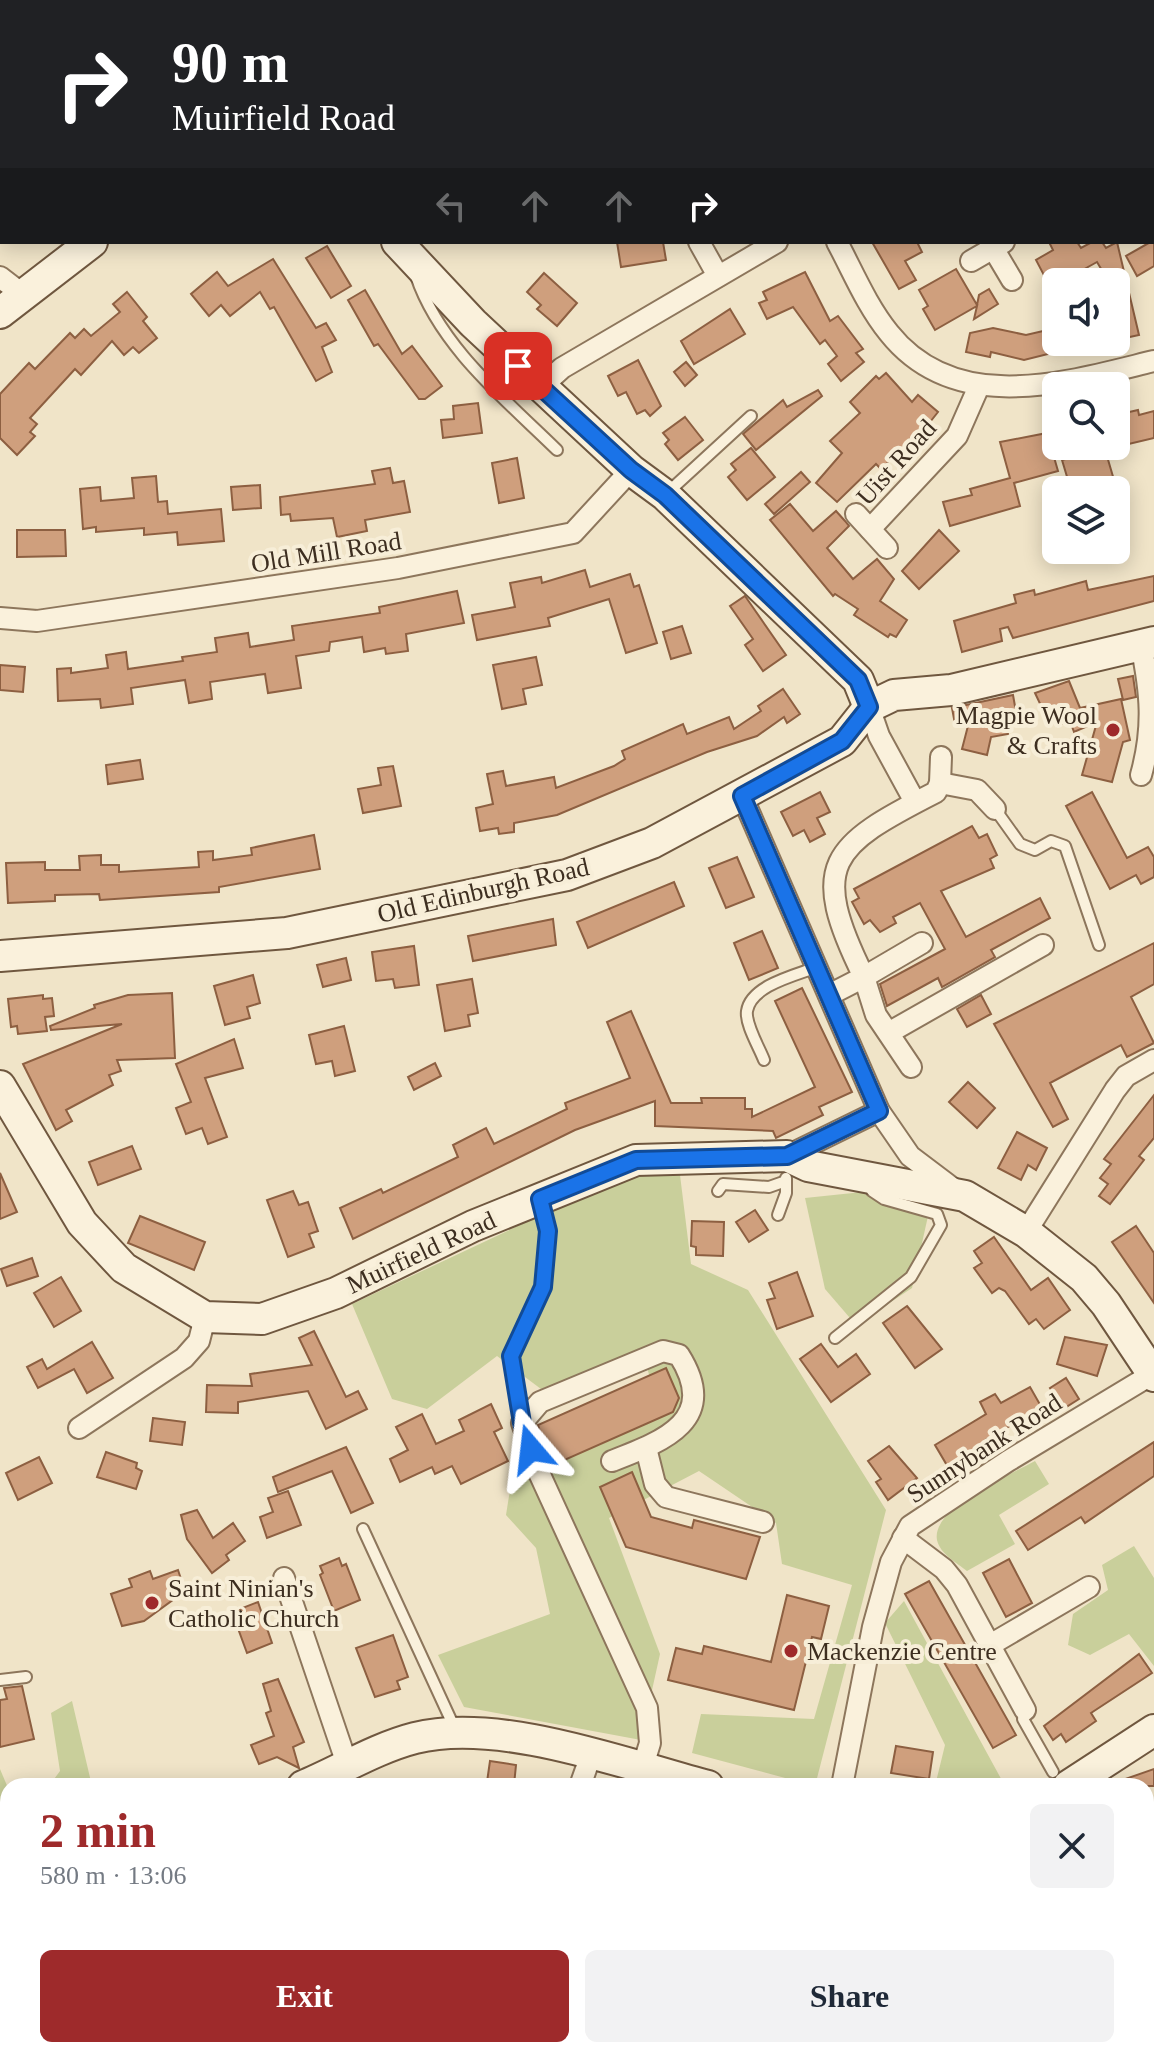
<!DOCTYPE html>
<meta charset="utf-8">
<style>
:root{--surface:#fff;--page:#f2f2f3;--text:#1f2937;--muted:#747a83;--accent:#9e2a2b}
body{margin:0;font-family:"Times New Roman",serif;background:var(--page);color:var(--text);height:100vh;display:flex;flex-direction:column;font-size:30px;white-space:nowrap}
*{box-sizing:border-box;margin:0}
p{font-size:26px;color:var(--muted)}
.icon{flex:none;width:44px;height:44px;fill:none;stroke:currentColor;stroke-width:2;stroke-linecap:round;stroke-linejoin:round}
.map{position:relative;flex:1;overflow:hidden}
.sheet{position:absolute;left:0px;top:1778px;width:1154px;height:280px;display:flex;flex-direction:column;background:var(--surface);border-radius:24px 24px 0 0;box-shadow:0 4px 20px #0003}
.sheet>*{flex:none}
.banner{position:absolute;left:0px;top:0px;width:1154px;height:244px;box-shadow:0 4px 20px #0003;background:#202124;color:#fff;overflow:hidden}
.buttons{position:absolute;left:1042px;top:268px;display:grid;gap:16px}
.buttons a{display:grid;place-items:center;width:88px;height:88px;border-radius:12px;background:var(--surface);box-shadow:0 4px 20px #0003;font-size:40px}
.pin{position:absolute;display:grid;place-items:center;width:68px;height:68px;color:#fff;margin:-34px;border-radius:16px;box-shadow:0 4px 12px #0006}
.me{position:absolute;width:88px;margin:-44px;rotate:343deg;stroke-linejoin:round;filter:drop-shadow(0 0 6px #0008)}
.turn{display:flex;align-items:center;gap:28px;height:168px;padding:0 40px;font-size:36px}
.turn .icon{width:104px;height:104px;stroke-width:2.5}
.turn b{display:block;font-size:56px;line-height:68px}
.lanes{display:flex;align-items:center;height:76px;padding:0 40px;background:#0003;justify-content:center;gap:40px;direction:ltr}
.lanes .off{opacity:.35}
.round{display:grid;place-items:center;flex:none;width:84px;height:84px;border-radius:12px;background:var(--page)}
.summary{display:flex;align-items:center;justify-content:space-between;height:136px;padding:0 40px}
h1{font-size:48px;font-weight:700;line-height:60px;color:var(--accent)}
.cta{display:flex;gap:16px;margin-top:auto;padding:16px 40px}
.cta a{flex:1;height:92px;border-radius:12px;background:var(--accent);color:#fff;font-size:32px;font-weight:700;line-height:92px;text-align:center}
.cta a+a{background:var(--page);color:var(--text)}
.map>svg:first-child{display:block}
.green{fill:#c9cf9b}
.building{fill:#cf9f7d;stroke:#8d5f41;stroke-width:2}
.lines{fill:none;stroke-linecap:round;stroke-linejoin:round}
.lane-casing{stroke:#8d765c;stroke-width:14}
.street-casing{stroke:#8d765c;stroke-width:24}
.secondary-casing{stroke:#6f573f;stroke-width:34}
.lane{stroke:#faf1dc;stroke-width:10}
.street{stroke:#faf1dc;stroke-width:20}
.secondary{stroke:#faf1dc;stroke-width:30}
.route-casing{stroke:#114b97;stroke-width:20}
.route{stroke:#1a73e8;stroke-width:14}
.poi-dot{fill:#9e2a2b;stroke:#f7eed8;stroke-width:3}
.labels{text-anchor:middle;stroke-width:8;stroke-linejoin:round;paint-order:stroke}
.street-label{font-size:26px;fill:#3d2e20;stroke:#f7eed8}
.poi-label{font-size:26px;fill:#3d2e20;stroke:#f7eed8;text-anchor:start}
</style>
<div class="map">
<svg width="1154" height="2058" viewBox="0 0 1154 2058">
<rect width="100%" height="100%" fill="#f0e4c8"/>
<g class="green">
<polygon points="646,1174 680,1175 691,1264 748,1290 886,1510 815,1786 692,1753 701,1714 814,1719 852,1585 782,1564 776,1523 699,1471 609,1518 660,1654 641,1740 464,1707 438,1655 550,1614 536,1548 506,1515 513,1471 660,1416 643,1352 541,1389 497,1356 427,1409 392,1399 352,1304 607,1184"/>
<polygon points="872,1191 928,1216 912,1288 856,1325 825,1289 805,1198"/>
<path d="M1035,1461l14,23 -50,31 16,29 -48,27c-10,-8 -27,-17 -30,-31 -6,-32 73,-65 98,-79z"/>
<polygon points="1134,1546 1154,1578 1154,1666 1129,1634 1090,1655 1068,1645 1073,1614 1108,1590 1102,1565"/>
<polygon points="904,1601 1005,1786 935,1786 945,1745 885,1623"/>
<polygon points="72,1701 92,1786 49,1786 60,1771 51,1713"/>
<polygon points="0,1769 8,1788 8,1871 0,1871"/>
<polygon points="15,2050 78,2050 79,2058 11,2058"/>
<polygon points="112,2050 184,2050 192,2056 109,2058"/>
</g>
<g class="building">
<polygon points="1154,240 1154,266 1137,276 1126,256"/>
<polygon points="617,242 663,242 666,260 621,267"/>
<polygon points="872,242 917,242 922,252 905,261 916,280 899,289"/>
<polygon points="1049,242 1077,242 1081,248 1092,242 1102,242 1106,248 1117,242 1139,335 1116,340 1116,282 1109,282 1097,262 1070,277 1066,271 1047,281 1036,260 1053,250"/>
<polygon points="327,246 351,286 331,298 306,258"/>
<polygon points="273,259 316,328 326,323 336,340 322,347 332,372 316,381 274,307 270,309 260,292 230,316 221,305 209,316 191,294 217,272 228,286"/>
<polygon points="956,269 977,305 979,295 989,289 998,304 974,319 977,306 935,330 923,309 928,306 919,290"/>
<polygon points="805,272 830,321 838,316 863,349 856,353 864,362 841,381 828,364 837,356 825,340 820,344 793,307 767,319 759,303 767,300 763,292"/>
<polygon points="544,273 577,303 557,326 537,309 541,305 527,292"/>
<polygon points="365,290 402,354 412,346 442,386 425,399 419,399 378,344 374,346 348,300"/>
<polygon points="127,292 147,317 143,321 157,338 139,353 133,347 124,355 112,341 81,375 75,369 30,418 37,424 30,432 35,436 17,455 0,438 0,394 29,363 35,369 70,333 75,338 84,329 91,336 120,312 113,304"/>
<polygon points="730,309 745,334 694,364 681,341"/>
<polygon points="993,328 1026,335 1056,328 1056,352 1024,360 991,352 990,357 966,352 970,333"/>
<polygon points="638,360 661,406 650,416 645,410 637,414 626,392 618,396 608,376"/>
<polygon points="686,362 697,375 685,386 674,372"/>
<polygon points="886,373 912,402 918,395 938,412 903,456 897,450 882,470 876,464 837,502 816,483 842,453 830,441 860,413 850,402 876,376 879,379"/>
<polygon points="818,390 822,396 756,450 743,434 783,400 787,407"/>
<polygon points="478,403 482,433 443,438 441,420 454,419 453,406"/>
<polygon points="1138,410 1139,415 1154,411 1154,438 1116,447 1116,415"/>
<polygon points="685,417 703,440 678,460 665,444 669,440 663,433"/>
<polygon points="1047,433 1058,471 1014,483 1020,506 950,526 943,502 972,495 970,489 1010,478 1000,442"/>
<polygon points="1080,446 1104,446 1114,480 1071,490 1062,460 1083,454"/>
<polygon points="751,448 775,477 747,500 728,477 736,470 731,464"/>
<polygon points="517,458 524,498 499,503 492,463"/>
<polygon points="390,468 393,483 404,481 410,512 365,520 367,531 337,537 333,518 291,521 290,514 281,515 280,497 375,484 372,471"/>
<polygon points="801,472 810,482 774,514 765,504"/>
<polygon points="156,476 158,502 167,501 168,514 221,509 224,541 178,545 177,532 144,535 144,528 96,532 96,527 83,529 80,489 100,487 101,501 134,498 132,478"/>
<polygon points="260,485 261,508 233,510 231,487"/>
<polygon points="790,504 813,531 836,511 845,521 849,526 827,548 853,579 877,559 894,579 880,601 907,620 896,637 890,634 888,637 854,615 858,609 835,594 833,596 770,520"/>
<polygon points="17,530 65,530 66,556 17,557"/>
<polygon points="939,530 959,551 919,589 902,571"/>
<polygon points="585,570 590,587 630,574 634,587 639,585 657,643 626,653 609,599 548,618 550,626 477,640 472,615 515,607 510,583 541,577 542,583"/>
<polygon points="1154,576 1154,601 1013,638 1008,627 1000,629 1002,641 962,652 954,621 1016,603 1014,595 1034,590 1035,595 1086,581 1088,590"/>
<polygon points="457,591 464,623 406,634 408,651 386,654 385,648 364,652 362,637 330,642 329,651 296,656 301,688 268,693 265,674 210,682 212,699 189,703 185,680 131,688 133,704 101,708 100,699 58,701 57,669 71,668 71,673 108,668 106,655 126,652 128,669 183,661 182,657 217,652 215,638 248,633 250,647 294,640 292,626 380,613 379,607"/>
<polygon points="745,596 786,655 763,671 745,645 753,639 730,606"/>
<polygon points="682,626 691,653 671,659 663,632"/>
<polygon points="536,657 542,685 523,689 526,704 502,709 493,665"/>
<polygon points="0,665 25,667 23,692 0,690"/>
<polygon points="1133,676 1136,697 1123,700 1118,679"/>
<polygon points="1069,681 1080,708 1121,699 1130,740 1123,742 1112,782 1082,775 1097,722 1074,732 1070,721 1057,726 1049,707 1043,710 1035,693"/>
<polygon points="783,689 800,714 787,723 784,717 757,736 707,752 557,815 514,823 514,832 499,834 498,828 480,831 476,808 493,804 487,774 503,771 506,786 554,777 556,788 614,766 625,759 622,751 683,724 687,734 729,717 734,729 761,711 758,706"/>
<polygon points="1013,695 1018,723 1006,725 1008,734 991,737 987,755 962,749 969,722 955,724 952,708"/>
<polygon points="140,760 143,779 108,784 106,765"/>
<polygon points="393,766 401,806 363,813 358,789 381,785 378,768"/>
<polygon points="820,792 830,812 817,818 825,834 810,842 804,830 793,836 781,812"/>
<polygon points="1092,792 1127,858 1148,847 1154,857 1154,877 1141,884 1136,875 1110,889 1066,806"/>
<polygon points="972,826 979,838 987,834 997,855 990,859 994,868 941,891 966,937 1040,898 1050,918 991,950 995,957 942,987 938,978 887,1006 880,984 945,949 920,903 893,917 896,923 880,932 870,920 864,924 852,902 859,898 854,889"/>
<polygon points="314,835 320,869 219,887 219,892 100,900 99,894 55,895 55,901 8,903 6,863 45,862 45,870 80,870 79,856 101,855 101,865 119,865 119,872 199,867 198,852 213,851 213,860 252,855 251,848"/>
<polygon points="737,857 754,897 726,908 709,868"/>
<polygon points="674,882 684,906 588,948 577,922"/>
<polygon points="553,919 556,945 473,961 468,936"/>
<polygon points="762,931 778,968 749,980 734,943"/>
<polygon points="1154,943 1154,984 1131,997 1154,1043 1127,1057 1121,1045 1050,1083 1068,1119 1053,1127 994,1024"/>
<polygon points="414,946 419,985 395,988 393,979 376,981 372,952"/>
<polygon points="346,958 351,980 323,987 317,965"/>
<polygon points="253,975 260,1003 247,1007 250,1018 225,1025 214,986"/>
<polygon points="472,979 478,1013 468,1015 470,1026 445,1031 437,985"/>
<polygon points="802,988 852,1092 819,1107 823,1115 776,1138 773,1131 655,1126 655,1101 575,1130 353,1239 340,1208 381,1189 383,1193 458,1157 453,1145 486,1128 494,1144 567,1109 565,1103 630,1078 607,1022 631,1011 671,1103 702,1103 701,1098 745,1098 745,1109 752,1109 752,1117 815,1087 775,1001"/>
<polygon points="172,993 175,1058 117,1060 121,1071 109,1075 113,1085 66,1110 72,1121 56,1130 23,1064 122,1024 51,1030 50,1026 95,1008 94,1005 128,995"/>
<polygon points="43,995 43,999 52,998 54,1016 45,1017 47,1031 18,1034 17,1026 11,1027 8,999"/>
<polygon points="981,995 991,1014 967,1027 957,1009"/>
<polygon points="344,1026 355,1071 335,1076 332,1061 316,1064 309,1035"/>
<polygon points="234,1039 243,1068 205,1078 227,1137 208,1144 202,1128 186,1134 176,1108 191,1102 176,1064"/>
<polygon points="435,1063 441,1076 414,1090 408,1077"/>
<polygon points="968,1082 995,1108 977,1128 949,1102"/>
<polygon points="1154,1095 1154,1138 1139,1156 1144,1160 1110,1204 1099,1196 1108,1184 1100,1178 1111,1164 1104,1159"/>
<polygon points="1017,1132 1047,1148 1036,1170 1028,1165 1021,1180 998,1168"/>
<polygon points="132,1146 141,1169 98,1185 89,1162"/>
<polygon points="0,1173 17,1212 0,1219"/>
<polygon points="293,1191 299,1205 308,1202 318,1231 309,1234 314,1247 288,1257 267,1200"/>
<polygon points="755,1210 768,1230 749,1242 736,1222"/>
<polygon points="140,1216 205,1242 194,1270 128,1243"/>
<polygon points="692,1221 724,1222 723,1256 696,1255 696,1247 691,1246"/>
<polygon points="1136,1226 1154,1253 1154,1303 1112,1242"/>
<polygon points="994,1237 1031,1290 1048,1278 1070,1310 1044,1329 1036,1319 1029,1324 1005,1291 999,1288 992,1293 974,1268 982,1263 974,1251"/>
<polygon points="32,1258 38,1276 7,1286 1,1269"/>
<polygon points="797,1272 813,1316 777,1329 767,1300 775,1298 769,1283"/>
<polygon points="61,1277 81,1311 54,1327 34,1293"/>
<polygon points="907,1306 942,1349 915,1368 883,1323"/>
<polygon points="314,1331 346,1397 358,1391 367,1409 326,1429 308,1391 238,1402 238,1413 206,1412 207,1385 252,1386 250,1374 312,1365 299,1338"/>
<polygon points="1065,1337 1107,1345 1097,1376 1057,1364"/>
<polygon points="92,1342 113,1378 87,1393 74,1369 38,1388 27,1367 42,1359 47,1369"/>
<polygon points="821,1344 838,1367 856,1354 870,1374 831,1402 800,1359"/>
<polygon points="666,1368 679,1398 673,1412 551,1466 538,1425"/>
<polygon points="1066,1378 1079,1399 1063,1409 1050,1388"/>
<polygon points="1030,1387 1042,1408 985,1440 987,1443 948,1467 935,1445 986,1414 980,1402 995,1394 1001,1403"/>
<polygon points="491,1404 502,1428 494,1432 508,1461 461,1484 452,1466 435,1474 432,1467 400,1482 390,1459 408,1450 396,1427 422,1414 436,1444 464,1431 459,1420"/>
<polygon points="153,1418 185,1422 182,1445 150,1441"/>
<polygon points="1154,1442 1154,1476 1085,1523 1081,1517 1028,1550 1016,1531"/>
<polygon points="889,1446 917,1478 888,1500 876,1482 881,1479 868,1461"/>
<polygon points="346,1447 373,1503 351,1513 332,1471 278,1492 273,1477"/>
<polygon points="106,1452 137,1463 136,1468 142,1471 136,1489 97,1477"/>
<polygon points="39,1457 52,1483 18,1500 6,1473"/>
<polygon points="632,1472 651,1517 692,1528 694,1520 760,1537 746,1579 626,1547 600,1487"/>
<polygon points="288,1491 301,1525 267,1538 260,1517 273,1512 268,1498"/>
<polygon points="197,1510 213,1538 233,1523 245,1541 226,1555 229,1560 212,1573 187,1539 181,1515"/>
<polygon points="339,1558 342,1566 346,1564 360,1600 334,1611 320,1575 323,1573 320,1566"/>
<polygon points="1009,1559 1032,1603 1006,1617 983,1573"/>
<polygon points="178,1570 185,1591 144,1621 122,1626 111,1594 132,1587 129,1579 150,1571 153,1579"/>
<polygon points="929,1581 1016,1735 993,1748 905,1594"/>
<polygon points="787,1595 829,1606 821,1639 812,1637 794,1710 668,1680 676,1648 702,1654 704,1646 771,1662"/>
<polygon points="258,1602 272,1643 247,1653 232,1612"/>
<polygon points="393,1635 408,1677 397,1681 400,1689 375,1697 356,1648"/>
<polygon points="1139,1654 1152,1673 1091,1713 1096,1721 1066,1742 1061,1734 1053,1740 1044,1726"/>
<polygon points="278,1679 304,1742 293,1747 299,1768 277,1757 259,1764 251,1745 274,1736 266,1713 271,1711 263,1684"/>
<polygon points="22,1686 34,1739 0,1747 0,1700 7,1699 4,1688"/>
<polygon points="896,1746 933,1752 929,1779 891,1773"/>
<polygon points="490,1761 516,1765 514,1785 487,1782"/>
<polygon points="1154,1769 1154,1786 1111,1786 1111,1784"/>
</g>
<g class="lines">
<defs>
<g id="lane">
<path d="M416,276c24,71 89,123 141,174"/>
<polyline points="666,494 751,416"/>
<polyline points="995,809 1020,844 1035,850 1051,841 1065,846 1099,945"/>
<path d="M764,1060c-5,-13 -19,-36 -17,-49 4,-26 50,-36 70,-44"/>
<polyline points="718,1191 723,1184 769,1187 786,1181"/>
<polyline points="778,1215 786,1193 786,1178"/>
<polyline points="835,1338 911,1277 941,1225 937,1214 884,1199 872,1191 872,1186"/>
<polyline points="522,1423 511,1356 543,1287 548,1231 541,1201"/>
<polyline points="363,1529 456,1731"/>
<polyline points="0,1680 26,1677"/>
<polyline points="1025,1710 1023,1719 1053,1772"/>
</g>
<g id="street">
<polyline points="1053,0 1054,2"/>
<polyline points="698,2 700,0"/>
<polyline points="1152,22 1154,21"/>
<polyline points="1152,158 1154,157"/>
<polyline points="699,242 718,276"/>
<path d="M837,242c16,30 30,64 52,91 67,84 178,49 265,28"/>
<polyline points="993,248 1012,280"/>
<polyline points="971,261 1004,242"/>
<polyline points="0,277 22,294"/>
<polyline points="541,387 562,368 777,242"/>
<polyline points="856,514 887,548"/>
<polyline points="870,529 957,436 979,386"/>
<polyline points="0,618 37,621 398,568 573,533 631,470"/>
<polyline points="869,707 879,736 915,802"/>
<path d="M1141,775c13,-47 10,-82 0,-130"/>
<polyline points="940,783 977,790 995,809"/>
<polyline points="742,796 879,1111 910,1156 955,1190"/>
<path d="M829,995l35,-18c-56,-113 -34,-131 72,-185l4,-9 1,-26"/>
<polyline points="890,1032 1043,945"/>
<polyline points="911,1067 876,1015 864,977 922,943"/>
<polyline points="787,1156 879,1111"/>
<polyline points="1026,1232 1115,1090 1126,1076 1154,1060"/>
<polyline points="79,1428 184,1358 199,1341 205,1317"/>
<polyline points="646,1448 655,1484 666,1497 763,1522"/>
<path d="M612,1461c52,-20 108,-41 67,-106l-16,-4 -123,51 -18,21 18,52 107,233 3,35 -8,26"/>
<polyline points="903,1538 944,1569 957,1585 1025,1710"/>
<polyline points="284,1578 348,1767"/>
<polyline points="990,1645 1089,1587"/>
<polyline points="580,1786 591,1755"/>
<polyline points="842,1786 873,1627 891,1562 910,1526 1008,1461 1154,1373"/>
<polyline points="1146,1847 1154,1841"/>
<polyline points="486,2058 488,2050"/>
<polyline points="733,2058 736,2050"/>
<polyline points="1020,2058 1023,2050"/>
</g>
<g id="secondary">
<polyline points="269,0 270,2"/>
<polyline points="397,242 473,323 631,470 665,495 858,680 869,707"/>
<polyline points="0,313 92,242"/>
<polyline points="0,956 287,933 567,875 652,843 842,741 869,707 894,695 951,690 1154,642"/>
<polyline points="0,1086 82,1223 124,1268 205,1317 262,1319 336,1293 473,1226 636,1160 787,1156 808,1166 965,1196 1026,1232 1084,1278 1106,1304 1154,1376"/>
<path d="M303,1786c36,-15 73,-38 112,-48 84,-21 210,26 293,48"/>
<polyline points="1068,1786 1154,1730"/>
<polyline points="0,1889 8,1888"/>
</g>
</defs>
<use href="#lane" class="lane-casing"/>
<use href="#street" class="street-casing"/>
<use href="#secondary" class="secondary-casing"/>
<use href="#lane" class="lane"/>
<use href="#street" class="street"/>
<use href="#secondary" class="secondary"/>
</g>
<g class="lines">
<defs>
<polyline id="route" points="518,366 631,470 665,495 858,680 869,707 842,741 742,796 879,1111 787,1156 636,1160 540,1199 548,1231 543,1287 511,1356 522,1423 531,1449"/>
</defs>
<use href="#route" class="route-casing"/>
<use href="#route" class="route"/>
</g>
<g class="poi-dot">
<circle cx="1113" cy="730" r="8"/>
<circle cx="152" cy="1603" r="8"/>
<circle cx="791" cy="1651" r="8"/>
</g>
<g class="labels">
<g class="street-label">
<text transform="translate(896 462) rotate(-48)" y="9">Uist Road</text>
<text transform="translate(326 552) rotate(-9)" y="9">Old Mill Road</text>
<text transform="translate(483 890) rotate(-13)" y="9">Old Edinburgh Road</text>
<text transform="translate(421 1252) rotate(-25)" y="9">Muirfield Road</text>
<text transform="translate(984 1448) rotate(-33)" y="9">Sunnybank Road</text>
</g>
<g class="poi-label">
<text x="1097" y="724" text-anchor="end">Magpie Wool<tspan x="1097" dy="30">&amp; Crafts</tspan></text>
<text x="168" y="1597">Saint Ninian's<tspan x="168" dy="30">Catholic Church</tspan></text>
<text x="807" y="1660">Mackenzie Centre</text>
</g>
</g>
</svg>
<div class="buttons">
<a><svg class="icon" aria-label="sound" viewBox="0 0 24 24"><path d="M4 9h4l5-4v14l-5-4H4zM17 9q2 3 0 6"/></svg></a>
<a><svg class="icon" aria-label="search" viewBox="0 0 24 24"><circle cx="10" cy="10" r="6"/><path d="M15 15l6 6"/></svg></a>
<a><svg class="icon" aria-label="layers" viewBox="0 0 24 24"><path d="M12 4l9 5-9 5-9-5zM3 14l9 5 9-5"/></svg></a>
</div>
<div class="pin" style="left:518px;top:366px;background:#d93025"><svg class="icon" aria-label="arrive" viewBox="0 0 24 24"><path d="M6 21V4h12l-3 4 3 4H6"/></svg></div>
<svg class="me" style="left:531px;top:1449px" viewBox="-20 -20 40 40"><path d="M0-17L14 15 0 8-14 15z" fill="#1a73e8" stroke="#fff" stroke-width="4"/></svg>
<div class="banner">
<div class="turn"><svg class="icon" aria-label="right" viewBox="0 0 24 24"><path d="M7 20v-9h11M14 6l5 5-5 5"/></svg><div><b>90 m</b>Muirfield Road</div></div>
<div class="lanes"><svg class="icon off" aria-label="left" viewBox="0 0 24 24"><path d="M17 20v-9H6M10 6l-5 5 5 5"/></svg><svg class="icon off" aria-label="ahead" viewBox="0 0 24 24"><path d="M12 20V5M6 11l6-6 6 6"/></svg><svg class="icon off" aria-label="ahead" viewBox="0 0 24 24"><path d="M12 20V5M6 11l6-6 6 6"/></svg><svg class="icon" aria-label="right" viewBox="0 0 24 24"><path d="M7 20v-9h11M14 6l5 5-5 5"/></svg></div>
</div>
<section class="sheet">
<div class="summary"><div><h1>2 min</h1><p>580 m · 13:06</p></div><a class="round"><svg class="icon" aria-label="close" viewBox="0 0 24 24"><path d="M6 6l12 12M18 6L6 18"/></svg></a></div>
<div class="cta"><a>Exit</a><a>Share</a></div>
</section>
</div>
